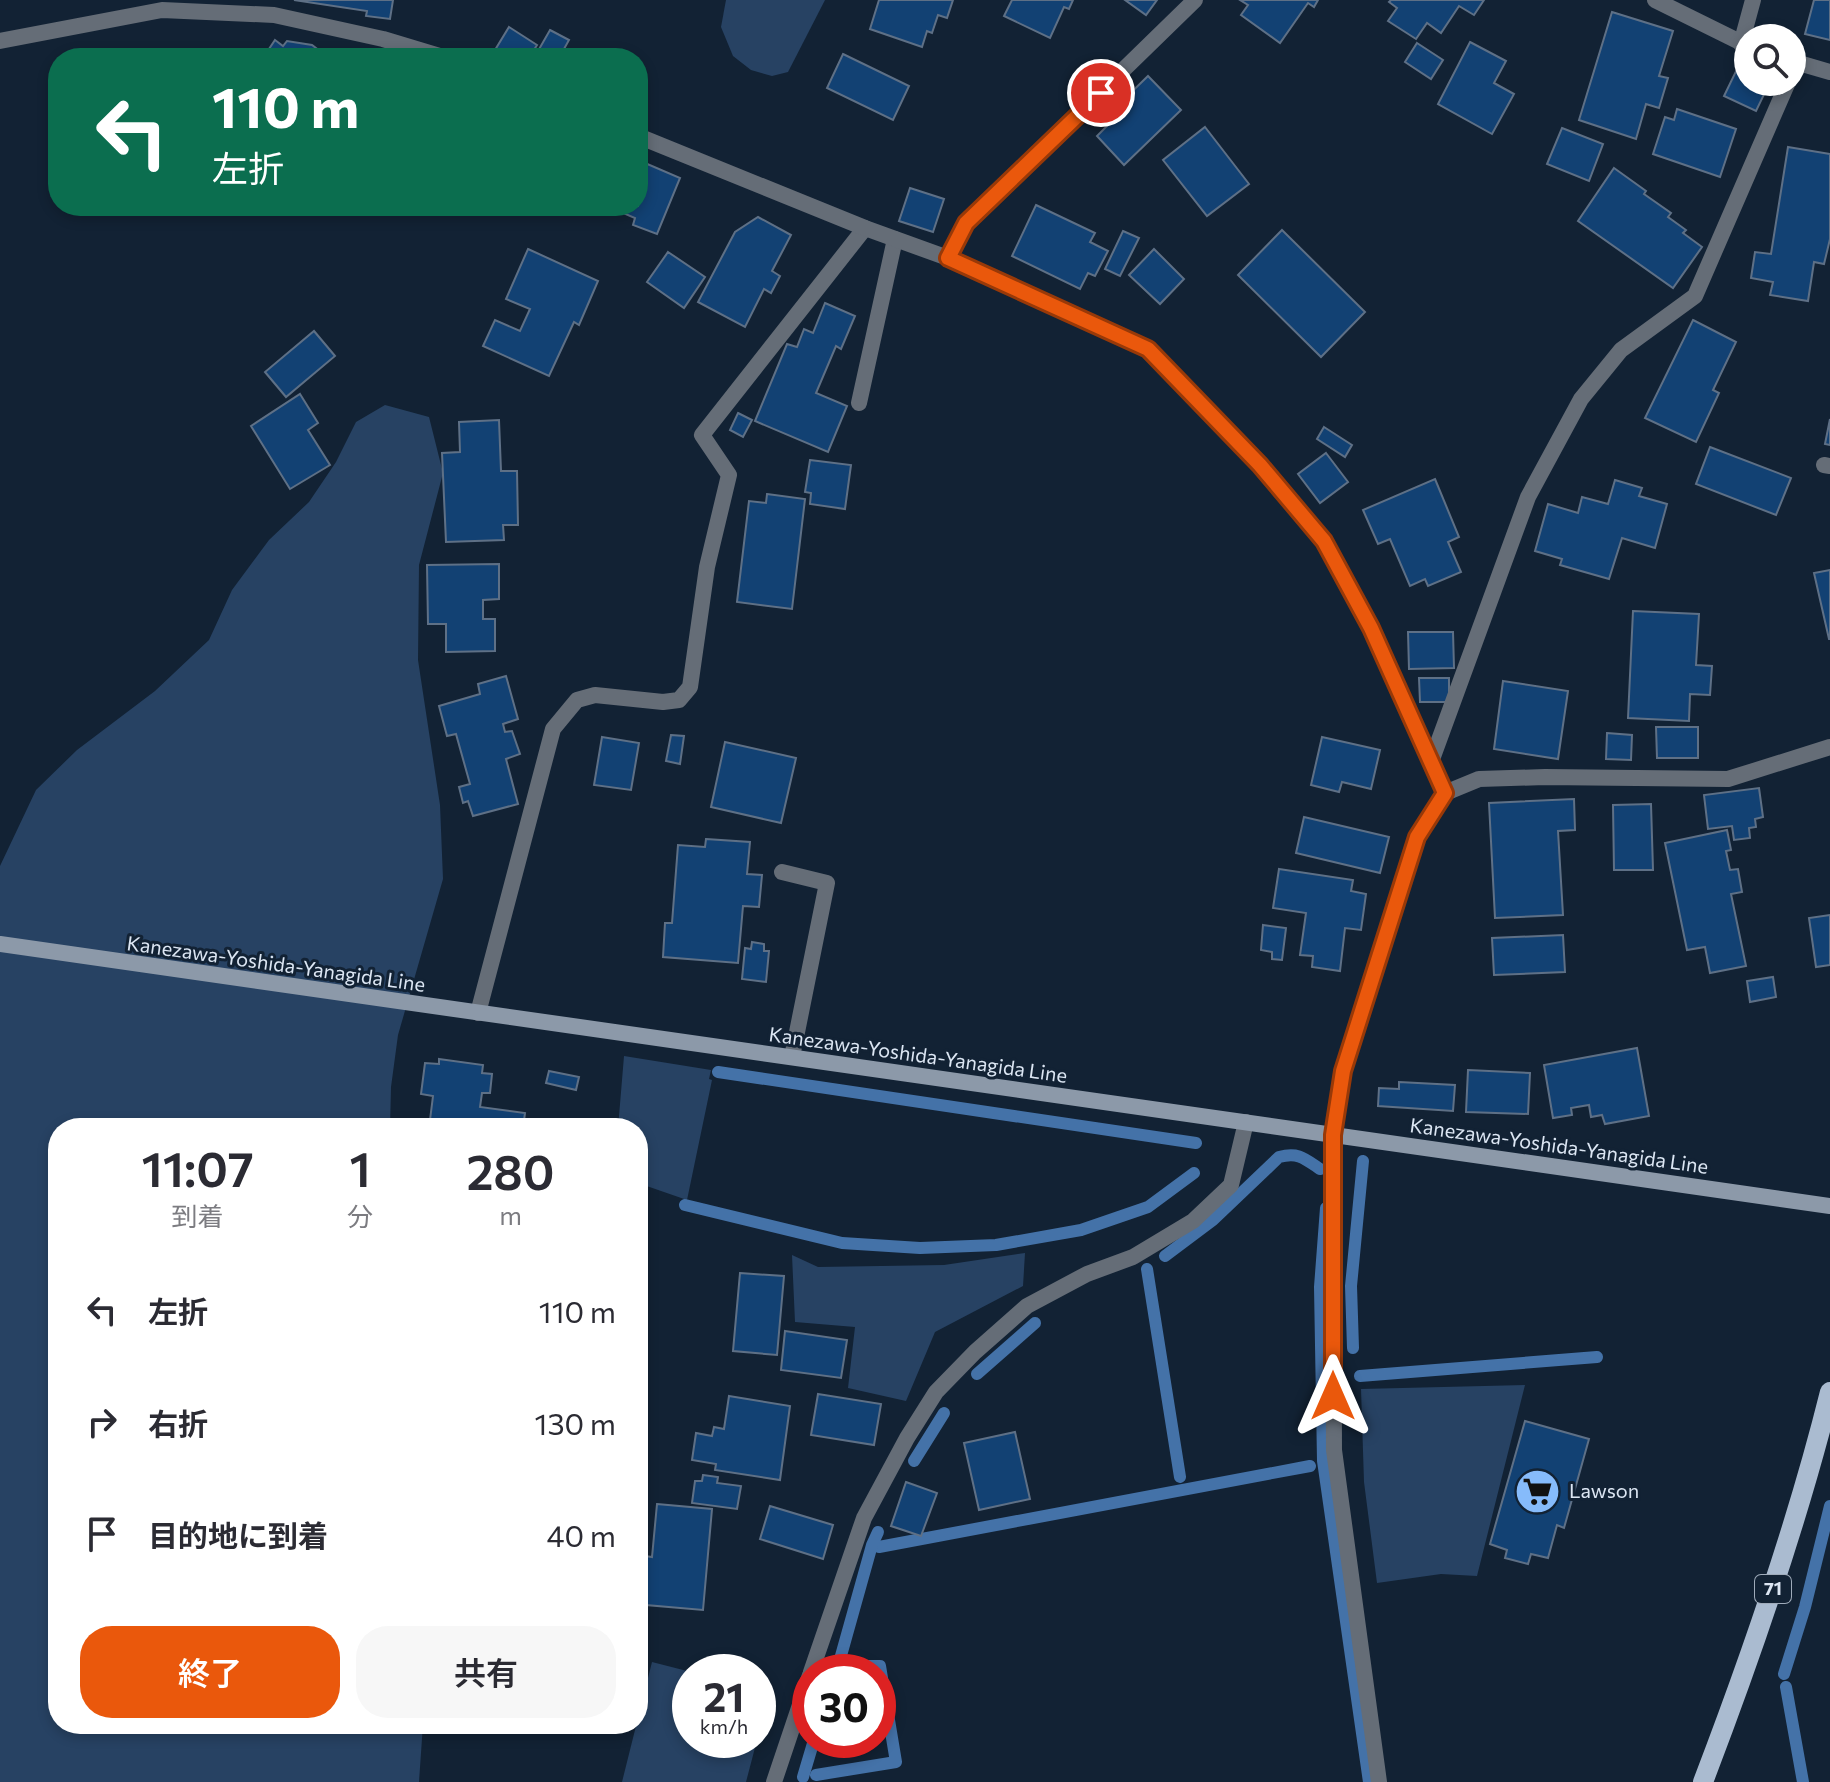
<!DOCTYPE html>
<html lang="ja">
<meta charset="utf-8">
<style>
:root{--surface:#fff;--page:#f7f7f7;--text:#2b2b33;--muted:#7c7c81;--accent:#ea580c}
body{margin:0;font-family:Commissioner,"Noto Sans JP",sans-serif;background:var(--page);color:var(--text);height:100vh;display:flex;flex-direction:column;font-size:30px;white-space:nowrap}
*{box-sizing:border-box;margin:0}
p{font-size:26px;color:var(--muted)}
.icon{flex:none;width:44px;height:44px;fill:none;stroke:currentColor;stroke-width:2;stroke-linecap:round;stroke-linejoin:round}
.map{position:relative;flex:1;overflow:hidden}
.details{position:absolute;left:48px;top:1118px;width:600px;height:616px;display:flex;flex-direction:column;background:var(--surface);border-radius:32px;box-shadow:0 4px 12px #0003}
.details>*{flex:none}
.banner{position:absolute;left:48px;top:48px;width:600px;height:168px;border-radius:32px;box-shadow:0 4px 12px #0003;background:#0b6e4f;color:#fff;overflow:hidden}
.fabs{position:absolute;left:1734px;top:24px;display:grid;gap:16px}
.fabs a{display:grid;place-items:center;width:72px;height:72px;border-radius:50%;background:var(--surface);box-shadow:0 4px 12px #0003;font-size:40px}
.speed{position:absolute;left:672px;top:1654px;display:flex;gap:16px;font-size:40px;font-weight:700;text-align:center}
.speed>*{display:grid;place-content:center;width:104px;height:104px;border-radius:50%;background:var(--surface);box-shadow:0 4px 12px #0003;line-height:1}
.speed small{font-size:20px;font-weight:400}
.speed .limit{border:12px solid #d22;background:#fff;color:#111}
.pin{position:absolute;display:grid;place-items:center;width:68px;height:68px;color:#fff;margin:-34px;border:4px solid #fff;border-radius:50%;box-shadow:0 2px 8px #0007}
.me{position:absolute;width:88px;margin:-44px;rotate:0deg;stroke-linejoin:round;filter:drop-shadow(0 0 6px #0008)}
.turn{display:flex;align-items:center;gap:28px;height:168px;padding:0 32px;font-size:36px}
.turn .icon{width:104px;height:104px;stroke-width:2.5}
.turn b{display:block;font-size:56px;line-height:68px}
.eta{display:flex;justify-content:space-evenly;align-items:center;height:136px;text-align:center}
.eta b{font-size:48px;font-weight:600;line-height:56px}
.primary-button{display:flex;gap:16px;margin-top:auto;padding:16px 32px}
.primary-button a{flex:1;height:92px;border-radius:32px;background:var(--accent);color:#fff;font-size:32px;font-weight:600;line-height:92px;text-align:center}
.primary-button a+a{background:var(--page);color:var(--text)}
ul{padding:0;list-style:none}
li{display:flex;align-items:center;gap:24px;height:112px;padding:0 32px}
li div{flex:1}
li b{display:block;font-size:30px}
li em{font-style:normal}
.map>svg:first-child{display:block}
.green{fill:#274263}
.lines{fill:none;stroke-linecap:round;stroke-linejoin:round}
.stream{stroke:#4472a8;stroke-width:12}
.building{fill:#124173;stroke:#5e7086;stroke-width:2}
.service{stroke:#656d77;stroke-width:16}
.minor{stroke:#656d77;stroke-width:16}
.secondary{stroke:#8c99a9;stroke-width:16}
.primary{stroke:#aabbd0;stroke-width:20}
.route-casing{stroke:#983908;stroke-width:20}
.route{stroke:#ea580c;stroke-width:14}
.labels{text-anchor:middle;stroke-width:6;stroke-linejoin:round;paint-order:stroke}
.shield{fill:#122234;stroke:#9fabba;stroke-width:2}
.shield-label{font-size:18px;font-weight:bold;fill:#dce6f3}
.street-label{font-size:20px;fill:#dce6f3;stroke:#122234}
.poi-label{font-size:20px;fill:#dce6f3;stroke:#122234;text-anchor:start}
</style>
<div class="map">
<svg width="1830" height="1782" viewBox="0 0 1830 1782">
<rect width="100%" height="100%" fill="#122234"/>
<g class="green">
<polygon points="726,0 825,0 788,72 772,76 751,70 733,56 721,27"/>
<polygon points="385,405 429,417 443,473 419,565 418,660 440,805 443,879 398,1035 391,1087 390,1128 58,1128 58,1724 423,1724 419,1782 0,1782 0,866 36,790 77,750 155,691 209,640 232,590 269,540 309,502 336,462 356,422"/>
<polygon points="624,1056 711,1070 709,1079 712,1080 687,1200 638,1183 638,1128 618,1128"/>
<polygon points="1025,1253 1023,1286 935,1332 906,1401 848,1388 855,1327 795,1322 792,1255 818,1267 944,1265"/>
<polygon points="1525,1385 1477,1576 1441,1574 1377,1583 1364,1482 1361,1389"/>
<polygon points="652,1662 691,1672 690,1740 757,1740 746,1782 622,1782"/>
<polygon points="758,1690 770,1693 758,1737"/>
</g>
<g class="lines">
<g class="stream">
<polyline points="718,1072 1196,1143"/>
<polyline points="685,1205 842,1243 920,1248 996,1245 1081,1230 1148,1207 1194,1173"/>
<polyline points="1326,1208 1320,1287 1323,1461 1369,1782"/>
<path d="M1165,1256l48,-36 66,-63c19,-5 25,1 41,12"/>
<polyline points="1147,1269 1180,1477"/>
<polyline points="1353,1348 1351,1286 1363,1161"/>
<polyline points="977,1374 1035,1323"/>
<polyline points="1360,1376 1597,1357"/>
<polyline points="914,1461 944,1413"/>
<polyline points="879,1547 1310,1466"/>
<polyline points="837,1670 872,1545 878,1532"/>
<polyline points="1784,1674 1805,1607 1830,1506"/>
<polyline points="1786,1687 1803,1782"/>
<polyline points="816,1775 896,1762 880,1666 838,1666"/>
<polyline points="803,1777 814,1740"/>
</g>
</g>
<g class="building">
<polygon points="294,0 393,0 390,19 366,16 367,11"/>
<polygon points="879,0 953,0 947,18 938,15 932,33 927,31 922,47 870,29"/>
<polygon points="1012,0 1073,0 1069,9 1064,7 1050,38 1004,16"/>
<polygon points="1125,0 1157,0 1146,15"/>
<polygon points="1240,0 1318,0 1314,7 1308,3 1280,43 1241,15 1248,5"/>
<polygon points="1391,0 1484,0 1474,15 1459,6 1441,33 1427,23 1416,39 1388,21 1397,8 1389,2"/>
<polygon points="1814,0 1830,0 1830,40 1805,34"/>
<polygon points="1612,12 1673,31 1659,76 1668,78 1659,108 1646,104 1636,139 1579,120"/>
<polygon points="509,27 537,45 529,58 507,58 495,50"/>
<polygon points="550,30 569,40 559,58 534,58"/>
<polygon points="275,40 283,46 287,41 312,45 329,58 263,58"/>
<polygon points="1470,42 1506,61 1494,83 1514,94 1492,134 1438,104"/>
<polygon points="1417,43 1443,60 1431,79 1405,62"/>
<polygon points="843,54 909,86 893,120 827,88"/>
<polygon points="1740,63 1748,67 1748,82 1770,82 1756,111 1724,96"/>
<polygon points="1148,76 1181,110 1124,165 1097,136 1113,120 1108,115"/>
<polygon points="1677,109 1736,129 1720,177 1653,154 1665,117 1674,120"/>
<polygon points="1205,127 1249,184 1207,216 1163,160"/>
<polygon points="1562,128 1603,144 1589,181 1547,164"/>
<polygon points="1788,147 1830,154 1830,239 1824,264 1814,262 1808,301 1770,295 1773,282 1751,278 1755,252 1771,254"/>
<polygon points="638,160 680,178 657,234 633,225 635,218 607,206 638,206"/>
<polygon points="1614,168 1646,191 1644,194 1671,213 1668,217 1686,230 1683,233 1702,247 1673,288 1578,221"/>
<polygon points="910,188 944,199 933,232 899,221"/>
<polygon points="1036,205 1095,233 1090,242 1108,251 1095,276 1088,273 1080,289 1012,256"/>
<polygon points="758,217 791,235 772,271 780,276 771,293 764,289 745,327 698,302 735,232"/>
<polygon points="1282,230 1365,312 1321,357 1238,275"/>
<polygon points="1123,231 1139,238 1120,276 1105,269"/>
<polygon points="528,249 598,281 579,325 574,322 549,376 483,346 495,320 520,331 530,309 506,299"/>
<polygon points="1154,249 1184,279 1160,304 1129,275"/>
<polygon points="668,252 705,277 684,308 647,282"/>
<polygon points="825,303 855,316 841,349 836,346 816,393 847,406 828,452 755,421 787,344 797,347 804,329 813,333"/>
<polygon points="1693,320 1736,342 1713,390 1719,393 1696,442 1645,418"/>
<polygon points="314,331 335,356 286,397 265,372"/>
<polygon points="300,394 318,423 308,430 330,465 290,489 251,426"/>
<polygon points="738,413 752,420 743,437 730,430"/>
<polygon points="1830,419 1830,445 1825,444"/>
<polygon points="499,420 501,471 517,471 518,525 503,525 504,540 446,542 442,453 460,452 459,422"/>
<polygon points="1324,427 1352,445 1345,457 1317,439"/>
<polygon points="1710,447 1791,478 1776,515 1696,484"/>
<polygon points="1326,453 1348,482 1320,503 1298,474"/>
<polygon points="810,460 851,465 845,509 810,504 811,493 805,492"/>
<polygon points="1435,479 1459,537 1448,542 1461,572 1428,586 1425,579 1410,586 1390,539 1378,544 1363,510"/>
<polygon points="1615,480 1642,488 1639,496 1667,504 1655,548 1622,538 1609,579 1560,565 1562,559 1535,551 1548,504 1578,513 1582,497 1608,504"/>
<polygon points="767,494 805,499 792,609 737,602 749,501 766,503"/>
<polygon points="499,564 499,599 483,600 483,619 495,619 495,651 446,652 446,624 428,624 427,565"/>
<polygon points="1830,570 1830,639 1829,639 1814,573"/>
<polygon points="1633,611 1699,614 1696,665 1712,666 1710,695 1690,694 1689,721 1628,718"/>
<polygon points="1408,632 1453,632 1454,668 1409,669"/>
<polygon points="506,676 518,719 503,724 505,732 512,731 520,754 506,759 518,804 473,816 468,801 463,803 459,787 470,784 456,734 447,736 439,706 480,694 478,684"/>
<polygon points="1419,678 1449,678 1449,702 1420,702"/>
<polygon points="1503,681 1568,691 1558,759 1494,749"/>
<polygon points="1656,727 1698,727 1698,758 1657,758"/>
<polygon points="1607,733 1632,735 1631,760 1606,759"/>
<polygon points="671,735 684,736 680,764 666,761"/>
<polygon points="602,737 639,743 631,790 594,785"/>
<polygon points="1322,737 1380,750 1371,789 1342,782 1339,792 1311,785"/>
<polygon points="725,742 796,758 781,823 711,807"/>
<polygon points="1759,788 1763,817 1755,819 1756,827 1749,828 1750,838 1734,840 1732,826 1708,829 1704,795"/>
<polygon points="1574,799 1575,830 1558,831 1563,915 1495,918 1489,803"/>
<polygon points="1651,804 1653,870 1614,870 1613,805"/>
<polygon points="1304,817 1389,837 1380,873 1296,853"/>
<polygon points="1727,830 1731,850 1726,851 1730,870 1738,869 1742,892 1731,894 1746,966 1710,973 1705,947 1687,950 1665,843"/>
<polygon points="706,839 750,842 747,874 762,875 759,907 743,906 738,963 663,957 665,923 672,923 678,845 705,847"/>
<polygon points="1279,869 1353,880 1351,891 1366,894 1361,930 1345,928 1340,971 1312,967 1313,956 1300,955 1306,913 1273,908"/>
<polygon points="1830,915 1830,965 1816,967 1809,918"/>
<polygon points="1263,925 1286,928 1282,960 1272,959 1272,952 1261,950"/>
<polygon points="1563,935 1565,972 1494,975 1492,938"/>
<polygon points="752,942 764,944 764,951 769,951 766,982 742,979 745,948 751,949"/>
<polygon points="1773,977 1776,997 1750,1002 1747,981"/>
<polygon points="1637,1048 1649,1116 1605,1124 1602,1115 1591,1117 1589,1105 1571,1108 1572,1115 1553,1118 1544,1065"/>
<polygon points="439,1059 483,1065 482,1073 492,1074 490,1093 482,1093 480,1107 525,1113 523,1128 429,1128 433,1096 421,1094 425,1063 439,1064"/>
<polygon points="1468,1070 1530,1073 1528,1114 1466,1112"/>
<polygon points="549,1071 579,1077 576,1090 546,1083"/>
<polygon points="1399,1082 1455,1085 1453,1111 1378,1106 1379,1088 1399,1089"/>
<polygon points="740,1273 784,1276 777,1355 733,1351"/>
<polygon points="785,1331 847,1340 841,1378 781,1370"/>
<polygon points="818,1394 881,1404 874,1445 811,1435"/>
<polygon points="729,1396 790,1406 780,1480 715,1470 716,1464 692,1460 696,1433 712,1436 714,1427 724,1429"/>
<polygon points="1525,1421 1589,1439 1564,1528 1557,1525 1548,1558 1531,1554 1528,1564 1505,1558 1507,1550 1490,1544"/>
<polygon points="1015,1432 1030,1499 979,1510 964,1443"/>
<polygon points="703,1475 718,1477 717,1483 741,1486 737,1509 692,1503 695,1481 702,1481"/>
<polygon points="906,1482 937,1493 921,1536 891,1526"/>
<polygon points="657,1504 712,1509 703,1610 646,1605 647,1594 638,1593 638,1555 652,1557"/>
<polygon points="770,1506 833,1525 823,1559 760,1539"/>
</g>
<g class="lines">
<g class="service">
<polyline points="859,403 895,239"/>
<polyline points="1431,762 1528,497 1581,399 1621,350 1695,296 1788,82"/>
<polyline points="782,872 827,883 792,1057"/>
<polyline points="478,1013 553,729 577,700 595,695 663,702 679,700 690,687 707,567 729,475 702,435 865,228"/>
</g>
<g class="minor">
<polyline points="1655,0 1748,46"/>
<polyline points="0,41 162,10 274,15 383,39 446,58"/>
<polyline points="1741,44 1753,0"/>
<polyline points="1792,61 1830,72"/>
<polyline points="638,136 865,228 948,258 1148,349 1260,465 1324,541 1371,628 1445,793"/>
<polyline points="948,258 966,223 1195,0"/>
<polyline points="1824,465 1830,466"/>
<polyline points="811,1672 864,1518 907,1438 936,1392 975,1352 1027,1306 1087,1274 1133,1257 1193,1221 1231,1185 1246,1122"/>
<polyline points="774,1782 810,1675"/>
<polyline points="1379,1782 1334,1450 1333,1135 1343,1071 1417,837 1445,793 1479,779 1545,777 1728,779 1830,747"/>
</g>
<polyline class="secondary" points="0,944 1830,1206"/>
<path class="primary" d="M1703,1782c49,-128 94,-257 127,-390"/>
</g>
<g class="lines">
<defs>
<polyline id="route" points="1101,93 966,223 948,258 1148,349 1260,465 1324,541 1371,628 1445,793 1417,837 1343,1071 1333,1135 1333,1396"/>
</defs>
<use href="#route" class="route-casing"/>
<use href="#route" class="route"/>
</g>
<defs>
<symbol id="supermarket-disc" viewBox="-11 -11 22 22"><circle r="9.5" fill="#86bbfb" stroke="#122234"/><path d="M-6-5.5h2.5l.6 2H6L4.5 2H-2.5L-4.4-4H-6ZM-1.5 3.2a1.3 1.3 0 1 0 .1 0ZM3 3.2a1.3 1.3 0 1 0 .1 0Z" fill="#111"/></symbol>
</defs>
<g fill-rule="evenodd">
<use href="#supermarket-disc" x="1512" y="1466" width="51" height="51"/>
</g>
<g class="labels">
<rect class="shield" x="1755" y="1575" width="36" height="28" rx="6"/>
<g class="shield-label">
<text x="1773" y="1595">71</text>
</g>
<g class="street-label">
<text transform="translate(276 964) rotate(8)" y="7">Kanezawa-Yoshida-Yanagida Line</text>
<text transform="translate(918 1055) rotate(8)" y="7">Kanezawa-Yoshida-Yanagida Line</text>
<text transform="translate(1559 1146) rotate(8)" y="7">Kanezawa-Yoshida-Yanagida Line</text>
</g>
<g class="poi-label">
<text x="1569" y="1498">Lawson</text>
</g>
</g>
</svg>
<div class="fabs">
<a><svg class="icon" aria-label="search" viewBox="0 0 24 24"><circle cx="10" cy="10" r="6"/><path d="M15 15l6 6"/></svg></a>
</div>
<div class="speed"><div>21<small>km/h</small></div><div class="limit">30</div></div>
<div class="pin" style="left:1101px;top:93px;background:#d93025"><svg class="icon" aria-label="arrive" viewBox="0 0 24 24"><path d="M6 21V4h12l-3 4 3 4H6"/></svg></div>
<svg class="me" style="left:1333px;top:1396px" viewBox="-20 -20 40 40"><path d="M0-17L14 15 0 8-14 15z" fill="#ea580c" stroke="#fff" stroke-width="4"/></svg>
<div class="banner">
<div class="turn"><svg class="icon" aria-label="left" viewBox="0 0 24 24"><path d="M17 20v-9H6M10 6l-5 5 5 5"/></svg><div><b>110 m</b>左折</div></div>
</div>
<section class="details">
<div class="eta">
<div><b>11:07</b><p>到着</p></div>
<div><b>1</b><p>分</p></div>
<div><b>280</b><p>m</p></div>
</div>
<ul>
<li><svg class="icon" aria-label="left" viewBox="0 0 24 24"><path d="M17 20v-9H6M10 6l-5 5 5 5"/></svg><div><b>左折</b></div><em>110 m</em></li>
<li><svg class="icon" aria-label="right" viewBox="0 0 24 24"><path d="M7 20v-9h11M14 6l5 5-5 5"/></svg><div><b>右折</b></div><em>130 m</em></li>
<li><svg class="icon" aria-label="arrive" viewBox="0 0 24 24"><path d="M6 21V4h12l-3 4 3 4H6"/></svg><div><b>目的地に到着</b></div><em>40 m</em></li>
</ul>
<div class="primary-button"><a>終了</a><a>共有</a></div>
</section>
</div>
